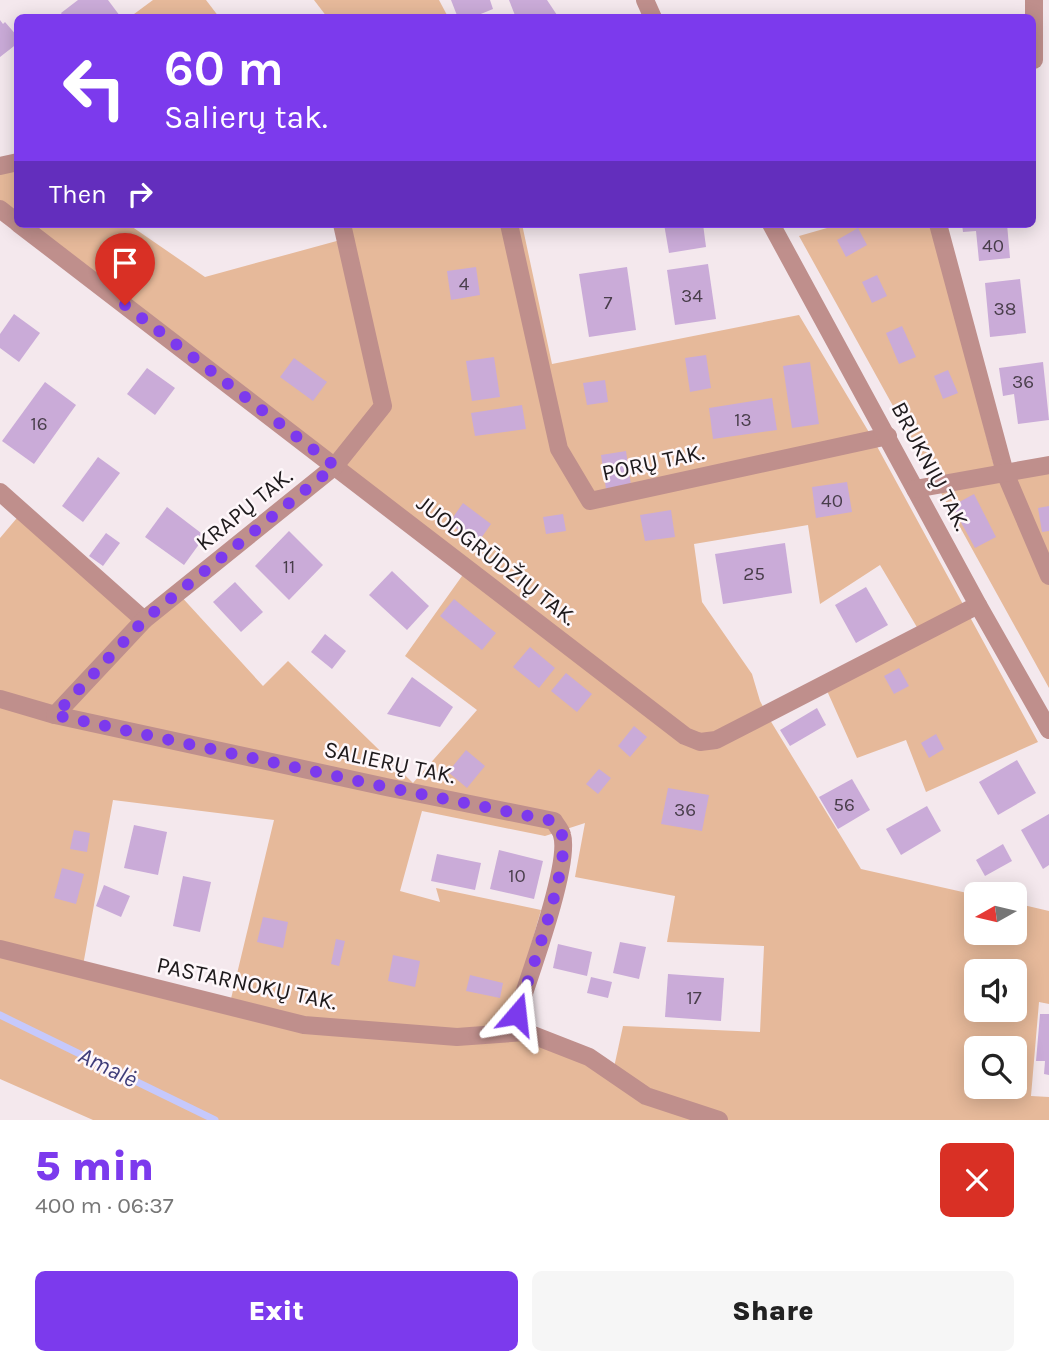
<!DOCTYPE html>
<meta charset="utf-8">
<style>
:root{--surface:#fff;--page:#f6f6f6;--text:#222;--muted:#767676;--accent:#7c3aed}
body{margin:0;font-family:Karla,sans-serif;background:var(--page);color:var(--text);height:100vh;display:flex;flex-direction:column;font-size:26px;white-space:nowrap}
*{box-sizing:border-box;margin:0}
p{font-size:23px;color:var(--muted)}
.icon{flex:none;width:38px;height:38px;fill:none;stroke:currentColor;stroke-width:2;stroke-linecap:round;stroke-linejoin:round}
.map{position:relative;height:1120px;overflow:hidden}
.sheet{display:flex;flex-direction:column;background:var(--surface);flex:1}
.sheet>*{flex:none}
.banner{position:absolute;left:14px;top:14px;width:1022px;height:214px;border-radius:10px;box-shadow:0 4px 18px #0003;background:#7c3aed;color:#fff;overflow:hidden}
.needle{width:46px;rotate:262deg}
.buttons{position:absolute;left:964px;top:882px;display:grid;gap:14px}
.buttons a{display:grid;place-items:center;width:63px;height:63px;border-radius:10px;background:var(--surface);box-shadow:0 4px 18px #0003;font-size:35px}
.pin{position:absolute;display:grid;place-items:center;width:60px;height:60px;color:#fff;margin:-72px -30px;border-radius:50% 50% 50% 0;rotate:-45deg;box-shadow:0 0 7px #0007}
.pin .icon{rotate:45deg}
.me{position:absolute;width:77px;margin:-38px;rotate:17deg;stroke-linejoin:round;filter:drop-shadow(0 0 5px #0008)}
.turn{display:flex;align-items:center;gap:24px;height:147px;padding:0 35px;font-size:32px}
.turn .icon{width:91px;height:91px;stroke-width:2.5}
.turn b{display:block;font-size:49px;line-height:60px}
.then{display:flex;align-items:center;height:66px;padding:0 35px;background:#0003;gap:14px;font-size:26px}
.round{display:grid;place-items:center;flex:none;width:74px;height:74px;border-radius:10px;background:var(--page)}
.head{display:flex;align-items:center;justify-content:space-between;height:119px;padding:0 35px}
h1{font-size:42px;font-weight:800;line-height:52px;color:var(--accent)}
.primary-button{display:flex;gap:14px;margin-top:auto;padding:14px 35px}
.primary-button a{flex:1;height:80px;border-radius:10px;background:var(--accent);color:#fff;font-size:28px;font-weight:800;line-height:80px;text-align:center}
.primary-button a+a{background:var(--page);color:var(--text)}
.map>svg:first-child{display:block}
.green{fill:#e6b99a;fill-rule:evenodd}
.lines{fill:none;stroke-linecap:round;stroke-linejoin:round}
.stream{stroke:#c6c9fc;stroke-width:7}
.building{fill:#caabd8}
.street{stroke:#bf8f8c;stroke-width:18}
.route{stroke:#7c3aed;stroke-width:12;stroke-dasharray:0 21.6}
.labels{text-anchor:middle;stroke-width:5;stroke-linejoin:round;paint-order:stroke}
.number-label{font-size:19px;fill:#493e4b}
.street-label{font-size:23px;fill:#1e1a1c;stroke:#fef7fa}
.water-label{font-size:24px;font-style:italic;fill:#3f3d7a;stroke:#fef7fa}
</style>
<div class="map">
<svg width="1049" height="1120" viewBox="0 0 1049 1120">
<rect width="100%" height="100%" fill="#f4e8ed"/>
<g class="green">
<polygon points="153,0 206,0 219,17 130,17"/>
<polygon points="314,0 439,0 448,17 327,17"/>
<polygon points="17,162 17,223 0,209 0,166"/>
<path d="M19,224h109l77,53 139,-38 -2,-15h180l30,140 247,-49 74,124 165,303 -112,50 -20,-52 -49,18 -33,-74 97,-50 -41,-69 -60,39 -12,-79 -114,19 8,58 50,72 8,27 10,19 91,149 115,26v38h39v-30l34,8v93l-10,-2 -8,94 18,1v23h-956l-93,-41v-541l22,-26 122,108 34,-27 85,93 25,-25 125,122 64,-73 -72,-54 62,-87zM113,800l161,20 -45,187 -147,-36zM422,811l123,25 40,-13 -10,54 100,19 -8,46 97,4 -4,86 -137,-6 -10,46 -107,-39 35,-123 -105,-22 4,14 -40,-11zM976,971h39v39h-39zM976,1048h39v39h-39z"/>
<polygon points="841,224 931,224 997,477 1049,470 1049,688 799,236"/>
</g>
<g class="lines">
<polyline class="stream" points="0,1015 215,1120"/>
</g>
<g class="building">
<polygon points="78,0 108,0 120,16 64,18 61,13"/>
<polygon points="451,0 490,0 493,9 471,18 458,18"/>
<polygon points="509,0 547,0 559,18 516,18"/>
<polygon points="0,20 3,24 5,22 18,37 18,43 0,57"/>
<polygon points="664,224 703,224 706,247 669,253"/>
<polygon points="962,224 1007,224 1010,258 979,261 976,231 963,232"/>
<polygon points="858,228 867,245 846,257 837,240"/>
<polygon points="708,264 716,319 675,325 667,270"/>
<polygon points="476,267 480,295 451,300 447,271"/>
<polygon points="627,267 636,330 589,337 579,274"/>
<polygon points="877,275 887,296 872,303 862,282"/>
<polygon points="1020,279 1026,333 990,337 985,283"/>
<polygon points="14,314 40,333 19,362 0,348 0,334"/>
<polygon points="902,326 916,357 899,364 886,333"/>
<polygon points="706,355 711,388 690,392 685,358"/>
<polygon points="494,357 500,397 472,401 466,361"/>
<polygon points="294,358 327,382 313,401 280,377"/>
<polygon points="810,362 819,424 792,428 783,366"/>
<polygon points="1043,362 1049,420 1018,424 1014,394 1003,396 999,368"/>
<polygon points="147,368 175,388 155,415 127,394"/>
<polygon points="948,370 958,393 943,399 934,376"/>
<polygon points="605,380 608,402 587,405 583,383"/>
<polygon points="45,382 76,405 34,464 2,441"/>
<polygon points="772,398 777,430 713,439 709,408"/>
<polygon points="522,405 526,429 475,436 471,413"/>
<polygon points="626,451 631,485 606,489 601,455"/>
<polygon points="98,457 120,473 83,522 62,506"/>
<polygon points="847,482 852,512 816,518 812,487"/>
<polygon points="974,494 996,537 975,548 952,506"/>
<polygon points="463,503 491,524 477,544 449,523"/>
<polygon points="1049,506 1049,531 1042,532 1038,508"/>
<polygon points="167,507 205,536 184,565 145,537"/>
<polygon points="671,510 675,537 645,541 640,515"/>
<polygon points="563,514 566,531 546,534 543,517"/>
<polygon points="289,531 323,565 289,600 255,566"/>
<polygon points="106,533 120,543 103,566 89,556"/>
<polygon points="785,543 792,593 723,604 715,554"/>
<polygon points="392,571 429,606 407,630 369,595"/>
<polygon points="235,582 263,612 241,632 213,602"/>
<polygon points="866,587 888,625 856,643 835,605"/>
<polygon points="454,599 496,633 482,650 440,616"/>
<polygon points="325,634 346,651 332,669 311,652"/>
<polygon points="530,647 555,668 539,688 513,667"/>
<polygon points="899,668 909,686 894,694 884,676"/>
<polygon points="566,673 592,694 577,712 551,691"/>
<polygon points="412,677 453,707 440,727 387,714"/>
<polygon points="817,708 826,725 790,746 780,730"/>
<polygon points="634,726 647,737 630,757 618,746"/>
<polygon points="936,734 944,749 929,758 921,743"/>
<polygon points="466,750 485,766 467,788 448,772"/>
<polygon points="1017,760 1036,793 998,815 979,782"/>
<polygon points="599,769 611,778 598,794 586,784"/>
<polygon points="852,779 870,810 838,829 819,797"/>
<polygon points="668,788 709,795 702,831 661,824"/>
<polygon points="927,806 941,831 901,855 886,829"/>
<polygon points="1049,814 1049,865 1043,869 1021,830"/>
<polygon points="134,825 167,832 158,875 124,868"/>
<polygon points="74,830 90,833 87,852 70,849"/>
<polygon points="1003,844 1012,861 985,876 976,860"/>
<polygon points="499,850 543,861 534,899 490,889"/>
<polygon points="437,854 481,863 475,890 431,881"/>
<polygon points="62,868 84,874 76,904 54,898"/>
<polygon points="183,876 211,882 200,932 173,926"/>
<polygon points="104,885 130,896 121,917 96,906"/>
<polygon points="263,917 288,922 283,948 257,942"/>
<polygon points="336,939 345,941 339,966 331,964"/>
<polygon points="620,942 646,947 639,979 613,973"/>
<polygon points="558,944 592,952 587,976 553,968"/>
<polygon points="393,955 420,961 415,987 388,981"/>
<polygon points="668,974 724,978 721,1021 665,1017"/>
<polygon points="470,975 503,983 500,998 466,991"/>
<polygon points="591,977 612,982 608,998 587,993"/>
<polygon points="1040,1014 1049,1014 1049,1075 1044,1074 1045,1061 1036,1061"/>
</g>
<g class="lines">
<g class="street">
<polyline points="645,0 653,18"/>
<polyline points="1034,60 1034,0"/>
<polyline points="0,166 18,162"/>
<polyline points="0,209 18,223"/>
<polyline points="19,224 685,736 700,742 716,740 978,605"/>
<polyline points="509,224 559,449 590,501 888,436"/>
<polyline points="771,224 978,605 1049,730"/>
<polyline points="938,224 1005,473 1049,576"/>
<polyline points="915,489 1049,465"/>
<polyline points="0,492 144,620"/>
<path d="M0,699l55,16 331,72 168,34c2,4 7,9 8,14 9,29 -34,145 -45,179l8,18"/>
<polyline points="55,715 144,620 335,466 383,406 342,224"/>
<polyline points="0,949 304,1025 457,1037 525,1032 589,1057 646,1096 719,1120"/>
</g>
</g>
<g class="lines">
<path class="route" d="M125,305l210,161 -191,154 -89,95 331,72 168,34c2,4 7,9 8,14 9,29 -34,144 -45,179"/>
</g>
<g class="labels">
<g class="number-label">
<text x="993" y="252">40</text>
<text x="464" y="290">4</text>
<text x="692" y="302">34</text>
<text x="608" y="309">7</text>
<text x="1005" y="315">38</text>
<text x="1023" y="388">36</text>
<text x="743" y="426">13</text>
<text x="39" y="430">16</text>
<text x="832" y="507">40</text>
<text x="289" y="573">11</text>
<text x="754" y="580">25</text>
<text x="844" y="811">56</text>
<text x="685" y="816">36</text>
<text x="517" y="882">10</text>
<text x="694" y="1004">17</text>
</g>
<g class="street-label">
<text transform="translate(653 462) rotate(-12)" y="8">PORŲ TAK.</text>
<text transform="translate(931 466) rotate(62)" y="8">BRUKNIŲ TAK.</text>
<text transform="translate(244 509) rotate(-39)" y="8">KRAPŲ TAK.</text>
<text transform="translate(497 560) rotate(38)" y="8">JUODGRŪDŽIŲ TAK.</text>
<text transform="translate(390 762) rotate(12)" y="8">SALIERŲ TAK.</text>
<text transform="translate(247 983) rotate(12)" y="8">PASTARNOKŲ TAK.</text>
</g>
<g class="water-label">
<text transform="translate(108 1067) rotate(26)" y="8">Amalė</text>
</g>
</g>
</svg>
<div class="buttons">
<a><svg class="needle" viewBox="-14 -14 28 28"><path d="M0-13l5 13h-10z" fill="#e53935"/><path d="M0 13l5-13h-10z" fill="#767676"/></svg></a>
<a><svg class="icon" aria-label="sound" viewBox="0 0 24 24"><path d="M4 9h4l5-4v14l-5-4H4zM17 9q2 3 0 6"/></svg></a>
<a><svg class="icon" aria-label="search" viewBox="0 0 24 24"><circle cx="10" cy="10" r="6"/><path d="M15 15l6 6"/></svg></a>
</div>
<div class="pin" style="left:125px;top:305px;background:#d93025"><svg class="icon" aria-label="arrive" viewBox="0 0 24 24"><path d="M6 21V4h12l-3 4 3 4H6"/></svg></div>
<svg class="me" style="left:517px;top:1014px" viewBox="-20 -20 40 40"><path d="M0-17L14 15 0 8-14 15z" fill="#7c3aed" stroke="#fff" stroke-width="4"/></svg>
<div class="banner">
<div class="turn"><svg class="icon" aria-label="left" viewBox="0 0 24 24"><path d="M17 20v-9H6M10 6l-5 5 5 5"/></svg><div><b>60 m</b>Salierų tak.</div></div>
<div class="then">Then<svg class="icon" aria-label="right" viewBox="0 0 24 24"><path d="M7 20v-9h11M14 6l5 5-5 5"/></svg></div>
</div>
</div>
<section class="sheet">
<div class="head"><div><h1>5 min</h1><p>400 m · 06:37</p></div><a class="round" style="background:#d93025;color:#fff"><svg class="icon" aria-label="close" viewBox="0 0 24 24"><path d="M6 6l12 12M18 6L6 18"/></svg></a></div>
<div class="primary-button"><a>Exit</a><a>Share</a></div>
</section>
